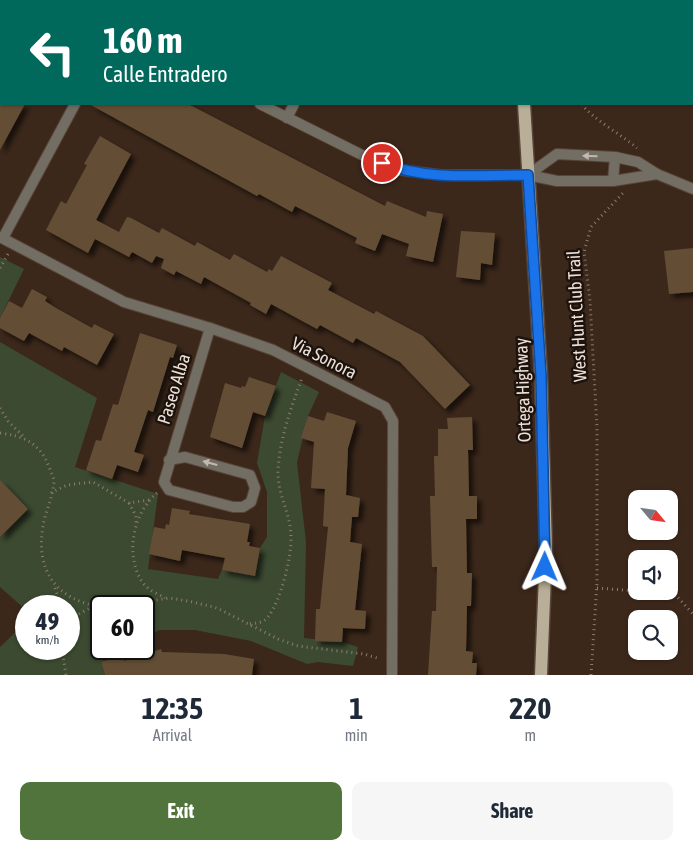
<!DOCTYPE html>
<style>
:root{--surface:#fff;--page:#f6f6f7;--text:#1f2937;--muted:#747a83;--accent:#51733c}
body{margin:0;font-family:"Asap Condensed",sans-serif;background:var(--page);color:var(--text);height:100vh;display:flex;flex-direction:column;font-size:19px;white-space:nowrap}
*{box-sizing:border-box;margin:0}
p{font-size:16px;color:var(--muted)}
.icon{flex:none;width:28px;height:28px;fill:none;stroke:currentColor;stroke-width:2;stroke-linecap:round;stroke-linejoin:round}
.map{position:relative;height:675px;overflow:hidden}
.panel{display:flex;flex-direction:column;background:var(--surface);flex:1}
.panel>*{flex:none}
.top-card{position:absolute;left:0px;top:0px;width:694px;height:105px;box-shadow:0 1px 4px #0004;background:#00695c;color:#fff;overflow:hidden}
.needle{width:32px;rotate:119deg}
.controls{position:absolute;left:628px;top:490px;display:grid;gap:10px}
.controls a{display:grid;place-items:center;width:50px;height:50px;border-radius:10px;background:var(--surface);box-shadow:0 1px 4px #0004;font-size:25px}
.speed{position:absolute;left:15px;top:595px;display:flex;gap:10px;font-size:25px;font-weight:700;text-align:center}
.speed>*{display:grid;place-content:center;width:65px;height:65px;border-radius:50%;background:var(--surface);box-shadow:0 1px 4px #0004;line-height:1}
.speed small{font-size:12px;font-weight:400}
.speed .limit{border:2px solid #111;border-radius:8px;background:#fff;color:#111}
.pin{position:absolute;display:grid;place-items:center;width:42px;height:42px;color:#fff;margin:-21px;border:2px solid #fff;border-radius:50%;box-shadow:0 1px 5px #0007}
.me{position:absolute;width:55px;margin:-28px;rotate:1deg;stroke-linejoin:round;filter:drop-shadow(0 0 4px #0008)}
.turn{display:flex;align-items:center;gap:18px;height:105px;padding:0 20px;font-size:22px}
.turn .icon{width:65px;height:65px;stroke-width:2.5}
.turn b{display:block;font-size:35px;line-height:42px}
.eta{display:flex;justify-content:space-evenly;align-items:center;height:85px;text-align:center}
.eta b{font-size:30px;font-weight:700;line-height:35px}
.cta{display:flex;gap:10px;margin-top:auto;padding:10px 20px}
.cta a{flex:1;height:58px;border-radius:10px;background:var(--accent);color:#fff;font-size:20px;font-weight:700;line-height:58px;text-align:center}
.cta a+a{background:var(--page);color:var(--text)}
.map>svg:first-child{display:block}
.green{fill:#3c4a31}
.building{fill:#644e34;filter:url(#shadow)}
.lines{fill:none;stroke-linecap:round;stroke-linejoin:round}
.minor-casing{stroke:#584539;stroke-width:12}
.primary-casing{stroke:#584539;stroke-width:15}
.path{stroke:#8d7c71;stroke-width:3;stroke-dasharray:1 4;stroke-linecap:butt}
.minor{stroke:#736e64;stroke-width:10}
.primary{stroke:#b9af99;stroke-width:12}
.oneway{fill:#c3b8af}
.route-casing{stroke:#114b97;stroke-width:12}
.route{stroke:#1a73e8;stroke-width:9}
.labels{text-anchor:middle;stroke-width:5;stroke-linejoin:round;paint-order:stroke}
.street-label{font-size:18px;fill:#eee0d8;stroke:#1c130d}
</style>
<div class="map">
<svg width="693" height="675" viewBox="0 0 693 675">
<defs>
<filter id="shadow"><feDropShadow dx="4.5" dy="4.5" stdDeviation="2.5" flood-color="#0009"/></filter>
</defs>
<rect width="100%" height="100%" fill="#3c281b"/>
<g class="green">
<polygon points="0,257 24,269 0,318"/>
<polygon points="0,342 97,398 75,467 158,494 148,569 218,579 222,570 255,576 260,548 267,537 267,492 257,463 265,416 281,372 319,392 308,416 297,462 306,542 304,638 342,642 358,647 353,666 318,662 307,664 251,641 195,630 159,630 144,638 144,606 101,606 101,649 125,649 101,662 105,675 0,675 0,647 26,622 26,649 69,649 69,606 26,606 26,610 0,587 0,537 28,509 0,482"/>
</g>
<g class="building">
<polygon points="0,104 25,104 0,150"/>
<polygon points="89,104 188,104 385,206 387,201 426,217 427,211 443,214 433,262 406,256 409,244 382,234 375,251 355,243 357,238 295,206 292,212 259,194 257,196"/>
<polygon points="100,136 131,154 96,220 119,232 127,217 131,218 159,233 162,228 195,246 197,242 230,260 234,254 267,272 269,269 272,271 281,256 332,283 328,290 374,314 376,311 423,336 470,385 445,409 400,362 356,338 353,343 320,325 317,329 271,304 266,314 250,305 251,303 204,277 201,284 176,271 174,275 161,268 164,259 156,256 152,263 132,252 129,257 95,239 88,253 46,230 61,201 66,204 87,165 84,164"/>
<polygon points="461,231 495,233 492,265 481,263 480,280 456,277"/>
<polygon points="693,248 693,292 669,294 664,251"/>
<polygon points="32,289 47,297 45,301 56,308 92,328 94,324 114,334 97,365 64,347 62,351 29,333 24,341 0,328 0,318 9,301 22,308"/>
<polygon points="140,333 177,345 173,358 170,357 153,412 148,410 134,452 144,455 138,472 117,465 112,479 86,470 96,440 101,441 113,404 118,405"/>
<polygon points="249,377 276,386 265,416 253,412 242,448 210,437 225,383 241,388 242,386 245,387"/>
<polygon points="327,412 356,421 348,448 346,495 360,498 358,517 352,517 350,542 362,544 355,610 366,611 365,629 343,628 342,642 315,641 316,609 320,609 328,527 323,526 325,489 311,488 314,442 301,438 308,416 324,421"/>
<polygon points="472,417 473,450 468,450 469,496 477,496 477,519 466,519 467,573 472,573 471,606 467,606 466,651 473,652 472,663 477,663 476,675 428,675 432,611 436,611 437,567 432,567 430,496 435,496 434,456 438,456 438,429 448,429 447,418"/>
<polygon points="0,480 28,509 0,537"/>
<polygon points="172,508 190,511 189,514 250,524 247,542 250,542 249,546 260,548 255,576 222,570 225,558 182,550 180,561 149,554 154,527 165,529 166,524 169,525"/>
<polygon points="161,649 162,652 224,654 254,659 252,675 105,675 101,662 123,655 124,661"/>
</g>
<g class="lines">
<defs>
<g id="minor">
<polyline points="131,1 132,0"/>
<polyline points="340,1 341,0"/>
<polyline points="260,104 364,156 400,170 441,175 528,175 557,181 613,181 657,174"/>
<polyline points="287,118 294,104"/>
<polyline points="528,175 557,154 615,157 638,162 657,174 693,189"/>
<polyline points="613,181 615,157"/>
<polyline points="0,237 124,302 210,328 273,350 385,407 393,421 392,675"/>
<polyline points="3,238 75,104"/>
<polyline points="169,460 185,457 250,475 255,488 251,502 243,507 233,507 169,490 164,482 210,328"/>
</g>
<g id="primary">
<polyline points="519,0 519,1"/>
<polyline points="524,104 541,375 546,549 541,675"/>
</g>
</defs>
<use href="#minor" class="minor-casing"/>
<use href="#primary" class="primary-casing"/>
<g class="path">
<polyline points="571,0 571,1"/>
<path d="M582,104c9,14 40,31 55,44"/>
<polyline points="0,268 8,254"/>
<polyline points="0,408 8,421 24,437"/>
<path d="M0,433c24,3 40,10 49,34 2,5 5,10 5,15 -1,15 -9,30 -11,44 -8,45 14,74 58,81"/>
<polyline points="51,493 67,485 93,482 129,503 149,500"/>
<path d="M157,493c-24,20 -33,63 -14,90 5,7 15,11 22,15"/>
<polyline points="129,503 136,516 136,523"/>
<polyline points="55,588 61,606"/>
<polyline points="597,588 636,591"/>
<polyline points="666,591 672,591 693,614"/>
<polyline points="117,606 170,598 193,602 217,608 278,639 298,646 364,654 380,659"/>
<path d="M250,624c7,-1 13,-1 18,-7 12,-15 24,-60 23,-80 0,-24 -14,-42 -13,-67 2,-33 13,-62 24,-92"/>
<polyline points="69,625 77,615 94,606"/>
<polyline points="62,649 66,675"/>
<polyline points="591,675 597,583 597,428 590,301 584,252 591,227 623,193"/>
</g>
<use href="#minor" class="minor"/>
<use href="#primary" class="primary"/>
</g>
<defs><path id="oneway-solid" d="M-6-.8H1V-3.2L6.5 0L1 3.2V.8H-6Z" transform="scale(1.25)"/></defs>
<g class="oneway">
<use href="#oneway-solid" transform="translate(590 156) rotate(-178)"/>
<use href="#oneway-solid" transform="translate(210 463) rotate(-165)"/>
</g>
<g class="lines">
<defs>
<path id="route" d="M382,163c46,18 97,12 146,12l13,201 4,191"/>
</defs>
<use href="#route" class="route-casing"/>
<use href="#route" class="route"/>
</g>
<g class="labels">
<g class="street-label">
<text transform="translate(577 316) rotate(-93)" y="6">West Hunt Club Trail</text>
<text transform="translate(324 358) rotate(27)" y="6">Via Sonora</text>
<text transform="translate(174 389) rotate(-73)" y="6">Paseo Alba</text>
<text transform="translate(523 390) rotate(-92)" y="6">Ortega Highway</text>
</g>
</g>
</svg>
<div class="controls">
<a><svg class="needle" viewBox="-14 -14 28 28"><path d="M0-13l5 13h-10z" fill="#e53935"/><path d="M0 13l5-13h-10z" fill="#747a83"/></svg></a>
<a><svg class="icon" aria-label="sound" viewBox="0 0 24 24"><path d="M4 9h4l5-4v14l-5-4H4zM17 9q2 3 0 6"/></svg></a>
<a><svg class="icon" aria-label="search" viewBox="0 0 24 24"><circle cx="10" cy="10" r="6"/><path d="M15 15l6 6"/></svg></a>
</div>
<div class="speed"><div>49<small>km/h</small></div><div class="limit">60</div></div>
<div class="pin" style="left:382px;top:163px;background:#d93025"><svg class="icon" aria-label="arrive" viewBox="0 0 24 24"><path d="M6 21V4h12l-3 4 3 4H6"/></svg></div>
<svg class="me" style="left:545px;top:567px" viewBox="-20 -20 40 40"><path d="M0-17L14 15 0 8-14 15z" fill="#1a73e8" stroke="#fff" stroke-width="4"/></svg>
<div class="top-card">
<div class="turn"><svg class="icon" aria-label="left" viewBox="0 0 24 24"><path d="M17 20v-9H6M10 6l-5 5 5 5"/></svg><div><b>160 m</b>Calle Entradero</div></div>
</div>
</div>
<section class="panel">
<div class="eta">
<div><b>12:35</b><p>Arrival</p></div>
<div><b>1</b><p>min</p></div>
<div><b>220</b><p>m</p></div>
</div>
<div class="cta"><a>Exit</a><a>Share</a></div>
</section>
